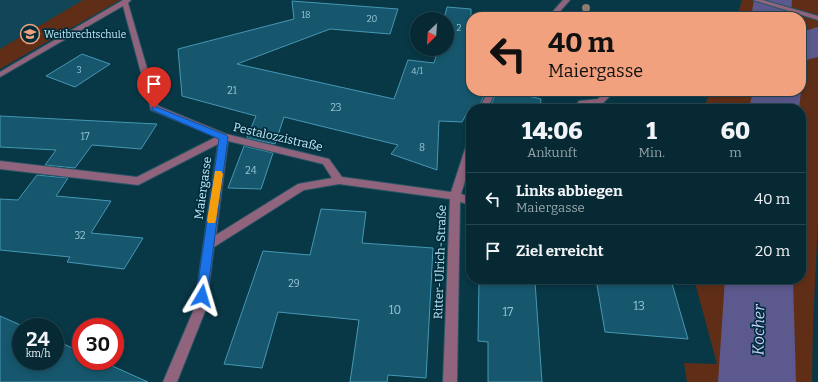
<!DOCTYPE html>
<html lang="de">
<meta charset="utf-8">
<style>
:root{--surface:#062934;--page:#0f313c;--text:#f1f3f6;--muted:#98a6ac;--line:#27454f}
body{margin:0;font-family:Bitter,serif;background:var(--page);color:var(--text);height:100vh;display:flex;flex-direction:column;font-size:15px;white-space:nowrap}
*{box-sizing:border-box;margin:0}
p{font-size:13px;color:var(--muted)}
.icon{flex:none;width:22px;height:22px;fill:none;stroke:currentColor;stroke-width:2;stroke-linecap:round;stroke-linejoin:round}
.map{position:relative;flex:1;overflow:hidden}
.sheet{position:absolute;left:466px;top:104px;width:340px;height:180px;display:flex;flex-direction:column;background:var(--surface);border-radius:16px;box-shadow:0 2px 6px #0003,0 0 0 1px var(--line)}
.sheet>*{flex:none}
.hud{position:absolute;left:466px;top:12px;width:340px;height:84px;border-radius:16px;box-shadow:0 2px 6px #0003,0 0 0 1px var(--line);background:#f1a17d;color:#111;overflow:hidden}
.needle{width:26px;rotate:205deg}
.fabs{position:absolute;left:410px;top:12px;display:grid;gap:8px}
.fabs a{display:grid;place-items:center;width:44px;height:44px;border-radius:50%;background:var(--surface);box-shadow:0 2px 6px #0003,0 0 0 1px var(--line);font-size:20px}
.speed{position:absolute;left:12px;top:318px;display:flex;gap:8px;font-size:20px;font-weight:700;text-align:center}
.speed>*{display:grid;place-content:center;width:52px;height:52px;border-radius:50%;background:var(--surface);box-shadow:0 2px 6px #0003,0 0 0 1px var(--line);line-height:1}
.speed small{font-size:10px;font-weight:400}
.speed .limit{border:6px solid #d22;background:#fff;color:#111}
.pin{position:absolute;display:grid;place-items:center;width:34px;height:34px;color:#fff;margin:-41px -17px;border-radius:50% 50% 50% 0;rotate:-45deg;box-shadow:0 0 4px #0007}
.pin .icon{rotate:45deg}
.me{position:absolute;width:44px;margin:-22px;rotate:7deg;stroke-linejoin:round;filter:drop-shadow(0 0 3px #0008)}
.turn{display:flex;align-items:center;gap:14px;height:84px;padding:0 16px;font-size:18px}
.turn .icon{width:52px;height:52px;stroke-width:2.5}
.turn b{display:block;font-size:28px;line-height:34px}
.eta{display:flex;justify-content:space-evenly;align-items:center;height:68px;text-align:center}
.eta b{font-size:24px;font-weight:800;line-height:28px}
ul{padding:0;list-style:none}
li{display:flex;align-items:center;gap:12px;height:52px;padding:0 16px;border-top:1px solid var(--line)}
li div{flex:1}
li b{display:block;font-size:15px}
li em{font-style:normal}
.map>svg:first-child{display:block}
.built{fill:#104657}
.green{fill:#602e17}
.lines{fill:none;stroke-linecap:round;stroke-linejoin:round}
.river{fill:#5b598d;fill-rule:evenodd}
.building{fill:#16576d;stroke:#4697b4}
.minor-casing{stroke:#265463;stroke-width:2}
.minor{fill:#8f647c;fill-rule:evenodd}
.tree{fill:#8c7c71}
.route{fill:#1a73e8;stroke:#114b97}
.slow{fill:#f59e0b}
.labels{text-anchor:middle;stroke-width:3.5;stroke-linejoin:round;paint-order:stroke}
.far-number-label{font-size:9px;fill:#98c5d6}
.far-poi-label{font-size:10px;fill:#c3eaf9;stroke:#002d3b;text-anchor:start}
.number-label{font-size:10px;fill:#98c5d6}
.street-label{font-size:12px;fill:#c3eaf9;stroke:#002d3b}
.near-number-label{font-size:12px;fill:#98c5d6}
.near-water-label{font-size:16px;font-style:italic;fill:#ccccfd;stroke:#002d3b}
</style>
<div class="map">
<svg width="818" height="382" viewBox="0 0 818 382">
<rect width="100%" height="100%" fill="#083746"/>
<polygon class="built" points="0,0 120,0 0,69"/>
<g class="green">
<polygon points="83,0 120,0 0,69 0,49"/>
<polygon points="742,0 751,0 818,19 818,220 813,324 812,382 687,382 684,363 717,364 694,279 801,279 801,109 703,109 711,91 801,91 801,17 737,17"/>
<polygon points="764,0 818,0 818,15"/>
</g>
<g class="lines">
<g class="river">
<polygon points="754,0 792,0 791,17 751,17"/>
<polygon points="818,27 818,57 806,60 801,59 801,32"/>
<polygon points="753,91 801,91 799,109 749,109"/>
<polygon points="725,279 793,279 796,382 718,382"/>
</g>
</g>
<g class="building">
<polygon points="292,1 398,9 390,34 330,29 237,64 394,99 408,60 434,63 438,49 447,49 447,19 444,19 447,7 471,9 471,91 486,91 478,109 469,109 462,122 439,121 437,170 391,154 398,145 284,117 275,144 247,138 256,116 182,96 178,49 294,19"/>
<polygon points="82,54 110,64 75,87 46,76"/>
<polygon points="497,91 507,91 541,99 540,109 489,109"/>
<polygon points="0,116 58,119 157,124 141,149 92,145 75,168 45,165 56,150 0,147"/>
<polygon points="244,146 273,153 261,189 228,188"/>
<polygon points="37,175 68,178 56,196 111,201 91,233 143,238 124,269 67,262 70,257 0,250 0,199 18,200"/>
<polygon points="321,209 366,212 362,243 433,248 426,378 388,375 387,382 350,382 359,320 278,312 262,368 224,364 263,251 310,255"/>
<polygon points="479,279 516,279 517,281 535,282 542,382 488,382 488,342 478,341"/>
<polygon points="596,279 671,280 688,339 605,332"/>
<polygon points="0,316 25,327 21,327 21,361 55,361 55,340 81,352 81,361 101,361 148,382 0,382"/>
</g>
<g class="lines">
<defs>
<g id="minor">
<path d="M123,0h8l-3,3 30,103 68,28 103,25 13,18 109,15 15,-46 5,-3v18l-10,33 10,3v8l-11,-3 -3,180h-14l7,-183 -111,-15 -35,6 -90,57 -8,62 -29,73h-14l31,-73 24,-165 -80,41 -138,-16v-8l137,16 79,-40 -65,-27 -28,-104 -123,71v-5zM228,141l95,23 9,14 -34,6 -82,51z"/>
<polygon points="563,0 570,0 555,17 548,17"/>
<polygon points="753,0 763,0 818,16 818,20"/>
<polygon points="488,91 496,91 487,109 479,109"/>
<polygon points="606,91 615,91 603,103 585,105 582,109 573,109 579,101 598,99"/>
</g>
</defs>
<use href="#minor" class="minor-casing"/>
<use href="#minor" class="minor"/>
</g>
<circle class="tree" cx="586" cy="8" r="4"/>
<polygon class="route" points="154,106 226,135 228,137 207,296 205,299 202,301 198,299 196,296 219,139 152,110 152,107"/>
<polygon class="slow" points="215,171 221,171 223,174 216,220 215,223 208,223 207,220"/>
<defs>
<symbol id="school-ring" viewBox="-11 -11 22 22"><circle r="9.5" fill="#002d3b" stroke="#f1a17d" stroke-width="1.5"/><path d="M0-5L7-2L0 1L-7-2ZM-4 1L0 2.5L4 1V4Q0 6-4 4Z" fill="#f1a17d"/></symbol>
</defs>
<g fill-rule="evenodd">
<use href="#school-ring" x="19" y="23" width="22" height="22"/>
</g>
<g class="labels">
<g class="far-number-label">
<text x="306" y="18">18</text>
<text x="372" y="22">20</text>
<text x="459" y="31">2</text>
<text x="79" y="73">3</text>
<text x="417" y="74">4/1</text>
</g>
<g class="far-poi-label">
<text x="44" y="38">Weitbrechtschule</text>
</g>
<g class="number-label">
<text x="232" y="94">21</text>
<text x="336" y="111">23</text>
<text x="85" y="140">17</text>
<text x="422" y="151">8</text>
<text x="251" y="174">24</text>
<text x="80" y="239">32</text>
<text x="294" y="287">29</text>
</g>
<g class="street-label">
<text transform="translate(278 137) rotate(13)" y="4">Pestalozzistraße</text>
<text transform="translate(203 188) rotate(-82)" y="4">Maiergasse</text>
<text transform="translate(440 262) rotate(-88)" y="4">Ritter-Ulrich-Straße</text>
</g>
<g class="near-number-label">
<text x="639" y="310">13</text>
<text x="395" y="314">10</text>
<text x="508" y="316">17</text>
</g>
<g class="near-water-label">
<text transform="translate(758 330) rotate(-89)" y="6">Kocher</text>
</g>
</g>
</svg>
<div class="fabs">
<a><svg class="needle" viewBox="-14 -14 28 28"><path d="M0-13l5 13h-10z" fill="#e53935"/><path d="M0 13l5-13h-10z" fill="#98a6ac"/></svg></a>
</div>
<div class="speed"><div>24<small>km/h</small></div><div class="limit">30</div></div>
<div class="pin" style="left:154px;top:108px;background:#d93025"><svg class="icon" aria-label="arrive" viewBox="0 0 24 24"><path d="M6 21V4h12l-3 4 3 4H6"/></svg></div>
<svg class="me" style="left:202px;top:296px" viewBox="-20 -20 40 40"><path d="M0-17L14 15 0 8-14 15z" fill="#1a73e8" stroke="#fff" stroke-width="4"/></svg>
<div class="hud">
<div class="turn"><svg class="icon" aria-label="left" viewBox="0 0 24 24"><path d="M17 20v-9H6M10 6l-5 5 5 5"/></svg><div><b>40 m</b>Maiergasse</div></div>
</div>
<section class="sheet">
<div class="eta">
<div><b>14:06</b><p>Ankunft</p></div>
<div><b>1</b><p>Min.</p></div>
<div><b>60</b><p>m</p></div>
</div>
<ul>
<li><svg class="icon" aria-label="left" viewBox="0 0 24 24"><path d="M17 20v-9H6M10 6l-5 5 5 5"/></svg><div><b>Links abbiegen</b><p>Maiergasse</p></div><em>40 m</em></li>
<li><svg class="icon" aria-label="arrive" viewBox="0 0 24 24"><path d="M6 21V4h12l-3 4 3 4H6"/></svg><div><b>Ziel erreicht</b></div><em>20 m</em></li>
</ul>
</section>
</div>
